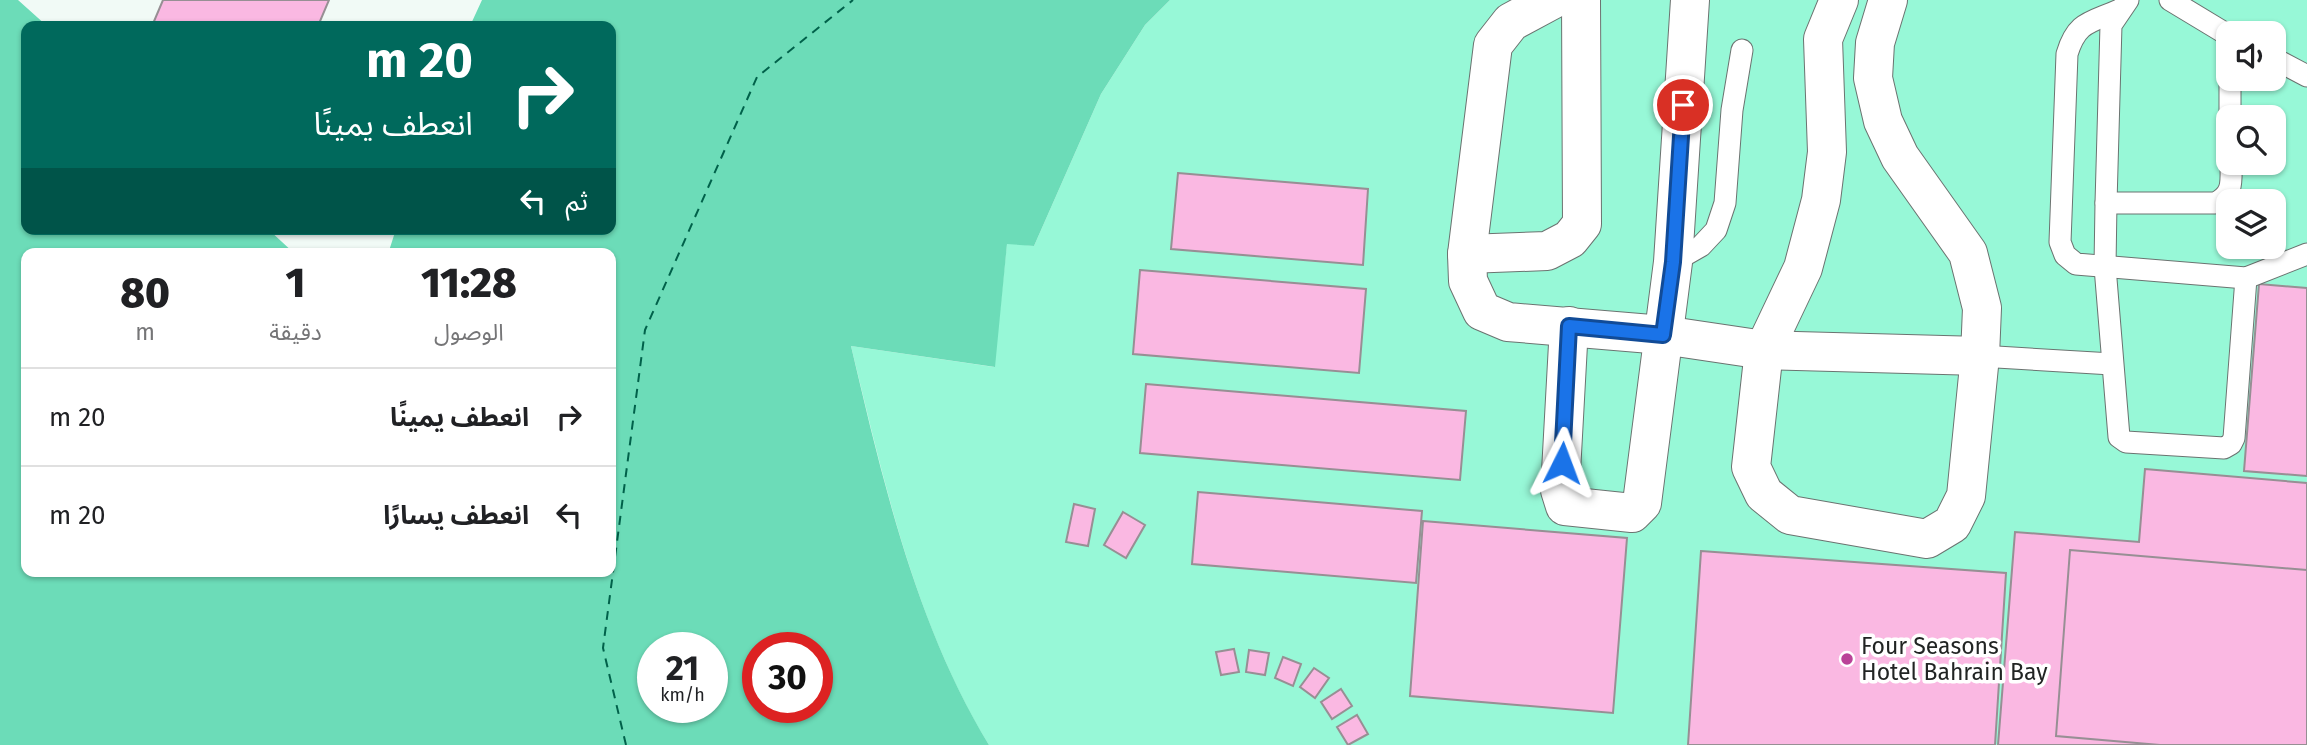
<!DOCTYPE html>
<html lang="ar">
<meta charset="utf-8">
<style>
:root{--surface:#fff;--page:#f2f2f2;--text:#202124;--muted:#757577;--line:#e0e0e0}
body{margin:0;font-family:"Fira Sans","Noto Sans Arabic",sans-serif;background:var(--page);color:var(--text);direction:rtl;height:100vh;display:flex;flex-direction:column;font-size:26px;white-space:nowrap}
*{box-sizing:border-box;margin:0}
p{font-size:23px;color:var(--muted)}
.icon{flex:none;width:38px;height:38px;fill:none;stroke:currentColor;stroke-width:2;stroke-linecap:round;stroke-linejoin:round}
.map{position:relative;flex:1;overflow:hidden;direction:ltr}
.panel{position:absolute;left:21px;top:248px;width:595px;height:329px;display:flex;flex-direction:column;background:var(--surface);border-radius:14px;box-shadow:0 2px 5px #0004;direction:rtl}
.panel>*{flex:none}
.guide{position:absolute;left:21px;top:21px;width:595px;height:214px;border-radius:14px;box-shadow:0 2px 5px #0004;direction:rtl;background:#00695c;color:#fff;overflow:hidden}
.buttons{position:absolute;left:2216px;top:21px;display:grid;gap:14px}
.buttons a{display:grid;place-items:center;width:70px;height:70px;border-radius:14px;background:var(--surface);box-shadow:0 2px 5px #0004;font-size:35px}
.speed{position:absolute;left:637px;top:632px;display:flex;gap:14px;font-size:35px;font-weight:700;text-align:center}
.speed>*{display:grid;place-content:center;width:91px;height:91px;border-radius:50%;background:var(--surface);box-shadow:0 2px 5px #0004;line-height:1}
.speed small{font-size:18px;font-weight:400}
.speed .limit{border:10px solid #d22;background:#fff;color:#111}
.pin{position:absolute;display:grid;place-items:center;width:60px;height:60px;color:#fff;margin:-30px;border:4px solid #fff;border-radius:50%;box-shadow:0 2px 7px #0007}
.me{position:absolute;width:77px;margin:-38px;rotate:3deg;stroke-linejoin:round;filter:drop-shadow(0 0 5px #0008)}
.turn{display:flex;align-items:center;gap:24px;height:147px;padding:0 28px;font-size:32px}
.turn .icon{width:91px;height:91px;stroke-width:2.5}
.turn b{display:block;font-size:49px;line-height:60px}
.then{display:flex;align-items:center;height:66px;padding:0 28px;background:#0003;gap:14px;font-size:26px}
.eta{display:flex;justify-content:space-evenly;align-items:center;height:119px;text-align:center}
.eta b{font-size:42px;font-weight:800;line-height:49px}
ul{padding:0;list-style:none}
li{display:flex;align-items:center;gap:21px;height:98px;padding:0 28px;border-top:2px solid var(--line)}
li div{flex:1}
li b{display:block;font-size:26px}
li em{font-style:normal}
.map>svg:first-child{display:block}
.green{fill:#97f8d7;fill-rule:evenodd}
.water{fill:#6cdcb8;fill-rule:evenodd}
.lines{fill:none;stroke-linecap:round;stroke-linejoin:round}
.ferry{stroke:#00614a;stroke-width:2;stroke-dasharray:9 7;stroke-linecap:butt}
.building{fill:#fab8e2;stroke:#978f94;stroke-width:2}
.lane-casing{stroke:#6b7370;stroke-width:23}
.street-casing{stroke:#6b7370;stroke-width:40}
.lane{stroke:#fff;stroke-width:21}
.street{stroke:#fff;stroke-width:38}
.route-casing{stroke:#114b97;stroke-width:18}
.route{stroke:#1a73e8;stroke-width:12}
.poi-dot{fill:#ba4298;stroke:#fff;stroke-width:2.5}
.labels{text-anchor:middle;stroke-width:7;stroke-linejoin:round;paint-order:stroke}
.poi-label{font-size:23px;fill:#212423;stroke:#fff;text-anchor:start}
</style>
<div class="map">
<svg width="2307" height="745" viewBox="0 0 2307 745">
<rect width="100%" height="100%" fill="#f1faf6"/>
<path class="green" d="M1170,0h1137v745h-1318c-74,-121 -105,-263 -138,-399l143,21 13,-124 27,3 67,-152 44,-69zM2228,33h45v46h-45zM2228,117h45v46h-45zM2228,201h45v46h-45z"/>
<path class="water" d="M0,0h18l29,26h-21v203h242l27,25h-269v318h585v-318h-223l8,-25h215v-203h-141l12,-26h688l-25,25 -44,69 -67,152 -27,-2 -12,123 -144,-21c32,136 65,279 138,399h-989zM653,648h59v59h-59zM758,648h59v59h-59z"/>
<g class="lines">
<polyline class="ferry" points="626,745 603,648 645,330 757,77 853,0"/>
</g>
<g class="building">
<polygon points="163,0 329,0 318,26 152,26"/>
<polygon points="1178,173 1368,189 1363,265 1171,249"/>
<polygon points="1140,270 1366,289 1359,373 1133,354"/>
<polygon points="2259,284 2307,288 2307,476 2244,471"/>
<polygon points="1146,384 1466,411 1460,480 1140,453"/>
<polygon points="2145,469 2307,483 2307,745 1998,745 2015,532 2139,542"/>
<polygon points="1198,492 1422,511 1416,583 1192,564"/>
<polygon points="1074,504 1095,509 1088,546 1066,542"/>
<polygon points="1123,512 1145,525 1126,558 1104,545"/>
<polygon points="1423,521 1627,538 1613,713 1410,696"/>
<polygon points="2070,550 2307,570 2307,745 2160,745 2056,736"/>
<polygon points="1701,551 2006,573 1995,745 1688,745"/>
<polygon points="1234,649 1239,672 1221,675 1216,652"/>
<polygon points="1249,650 1269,653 1265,675 1246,672"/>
<polygon points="1283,657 1301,664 1293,686 1275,678"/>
<polygon points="1314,668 1329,678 1315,698 1300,687"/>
<polygon points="1341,689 1352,706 1332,719 1321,702"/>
<polygon points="1357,715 1368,734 1348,745 1337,727"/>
</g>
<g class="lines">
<defs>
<g id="lane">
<polyline points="2128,0 2111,25 2106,203 2105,267 2119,437 2126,442 2224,448 2231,444 2234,438 2246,278"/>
<polyline points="2170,0 2228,35"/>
<path d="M2119,10c-29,13 -42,11 -52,44l-7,188 5,13 11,9 170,14 61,-24"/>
<polyline points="2273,58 2307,76"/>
<polyline points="2230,79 2230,117"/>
<path d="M2106,203h109c19,-9 16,-22 16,-40"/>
<polyline points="1673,262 1701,246 1716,230 1725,203 1732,110 1742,50"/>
<polyline points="1980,356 2112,364"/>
</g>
<g id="street">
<polyline points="1552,0 1511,22 1493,45 1467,254 1468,281 1482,311 1508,322 1663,335 1764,350 1980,356"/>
<polyline points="1839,0 1823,39 1827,152 1821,200 1803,268 1764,350 1751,467 1764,494 1790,515 1927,539 1952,524 1966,496 1980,356 1982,308 1968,253 1900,157 1883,121 1873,78 1875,43 1888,0"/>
<polyline points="1467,254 1547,251 1570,239 1582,224 1581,0"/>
<polyline points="1569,326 1560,490 1565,506 1632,513 1642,503 1673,262 1690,0"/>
</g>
</defs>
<use href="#lane" class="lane-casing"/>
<use href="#street" class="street-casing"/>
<use href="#lane" class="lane"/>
<use href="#street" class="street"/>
</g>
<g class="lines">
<defs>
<polyline id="route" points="1562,463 1569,326 1663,335 1673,262 1683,105"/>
</defs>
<use href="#route" class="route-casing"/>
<use href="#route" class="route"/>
</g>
<circle class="poi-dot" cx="1847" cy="659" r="7"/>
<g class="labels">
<g class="poi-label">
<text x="1861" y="654">Four Seasons<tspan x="1861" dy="26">Hotel Bahrain Bay</tspan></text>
</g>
</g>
</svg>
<div class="buttons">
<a><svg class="icon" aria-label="sound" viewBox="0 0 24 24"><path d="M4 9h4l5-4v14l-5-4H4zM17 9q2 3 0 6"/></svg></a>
<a><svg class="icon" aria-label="search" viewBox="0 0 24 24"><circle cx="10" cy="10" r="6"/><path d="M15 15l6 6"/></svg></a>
<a><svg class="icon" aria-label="layers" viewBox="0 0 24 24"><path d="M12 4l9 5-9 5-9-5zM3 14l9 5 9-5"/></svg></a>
</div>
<div class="speed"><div>21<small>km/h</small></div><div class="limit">30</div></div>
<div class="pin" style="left:1683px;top:105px;background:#d93025"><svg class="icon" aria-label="arrive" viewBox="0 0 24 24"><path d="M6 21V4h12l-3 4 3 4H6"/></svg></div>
<svg class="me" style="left:1562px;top:463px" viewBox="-20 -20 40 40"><path d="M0-17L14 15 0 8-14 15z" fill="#1a73e8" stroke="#fff" stroke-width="4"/></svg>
<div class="guide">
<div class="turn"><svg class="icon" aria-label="right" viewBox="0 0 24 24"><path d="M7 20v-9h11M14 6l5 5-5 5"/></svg><div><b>20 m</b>انعطف يمينًا</div></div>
<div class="then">ثم<svg class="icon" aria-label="left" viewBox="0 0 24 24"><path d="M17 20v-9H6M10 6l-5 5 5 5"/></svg></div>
</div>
<section class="panel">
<div class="eta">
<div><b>11:28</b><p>الوصول</p></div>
<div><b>1</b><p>دقيقة</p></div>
<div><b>80</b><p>m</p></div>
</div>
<ul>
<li><svg class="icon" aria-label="right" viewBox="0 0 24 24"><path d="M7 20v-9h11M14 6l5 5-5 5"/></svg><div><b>انعطف يمينًا</b></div><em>20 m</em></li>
<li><svg class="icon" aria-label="left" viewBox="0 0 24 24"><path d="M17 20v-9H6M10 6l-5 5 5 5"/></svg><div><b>انعطف يسارًا</b></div><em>20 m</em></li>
</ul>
</section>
</div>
